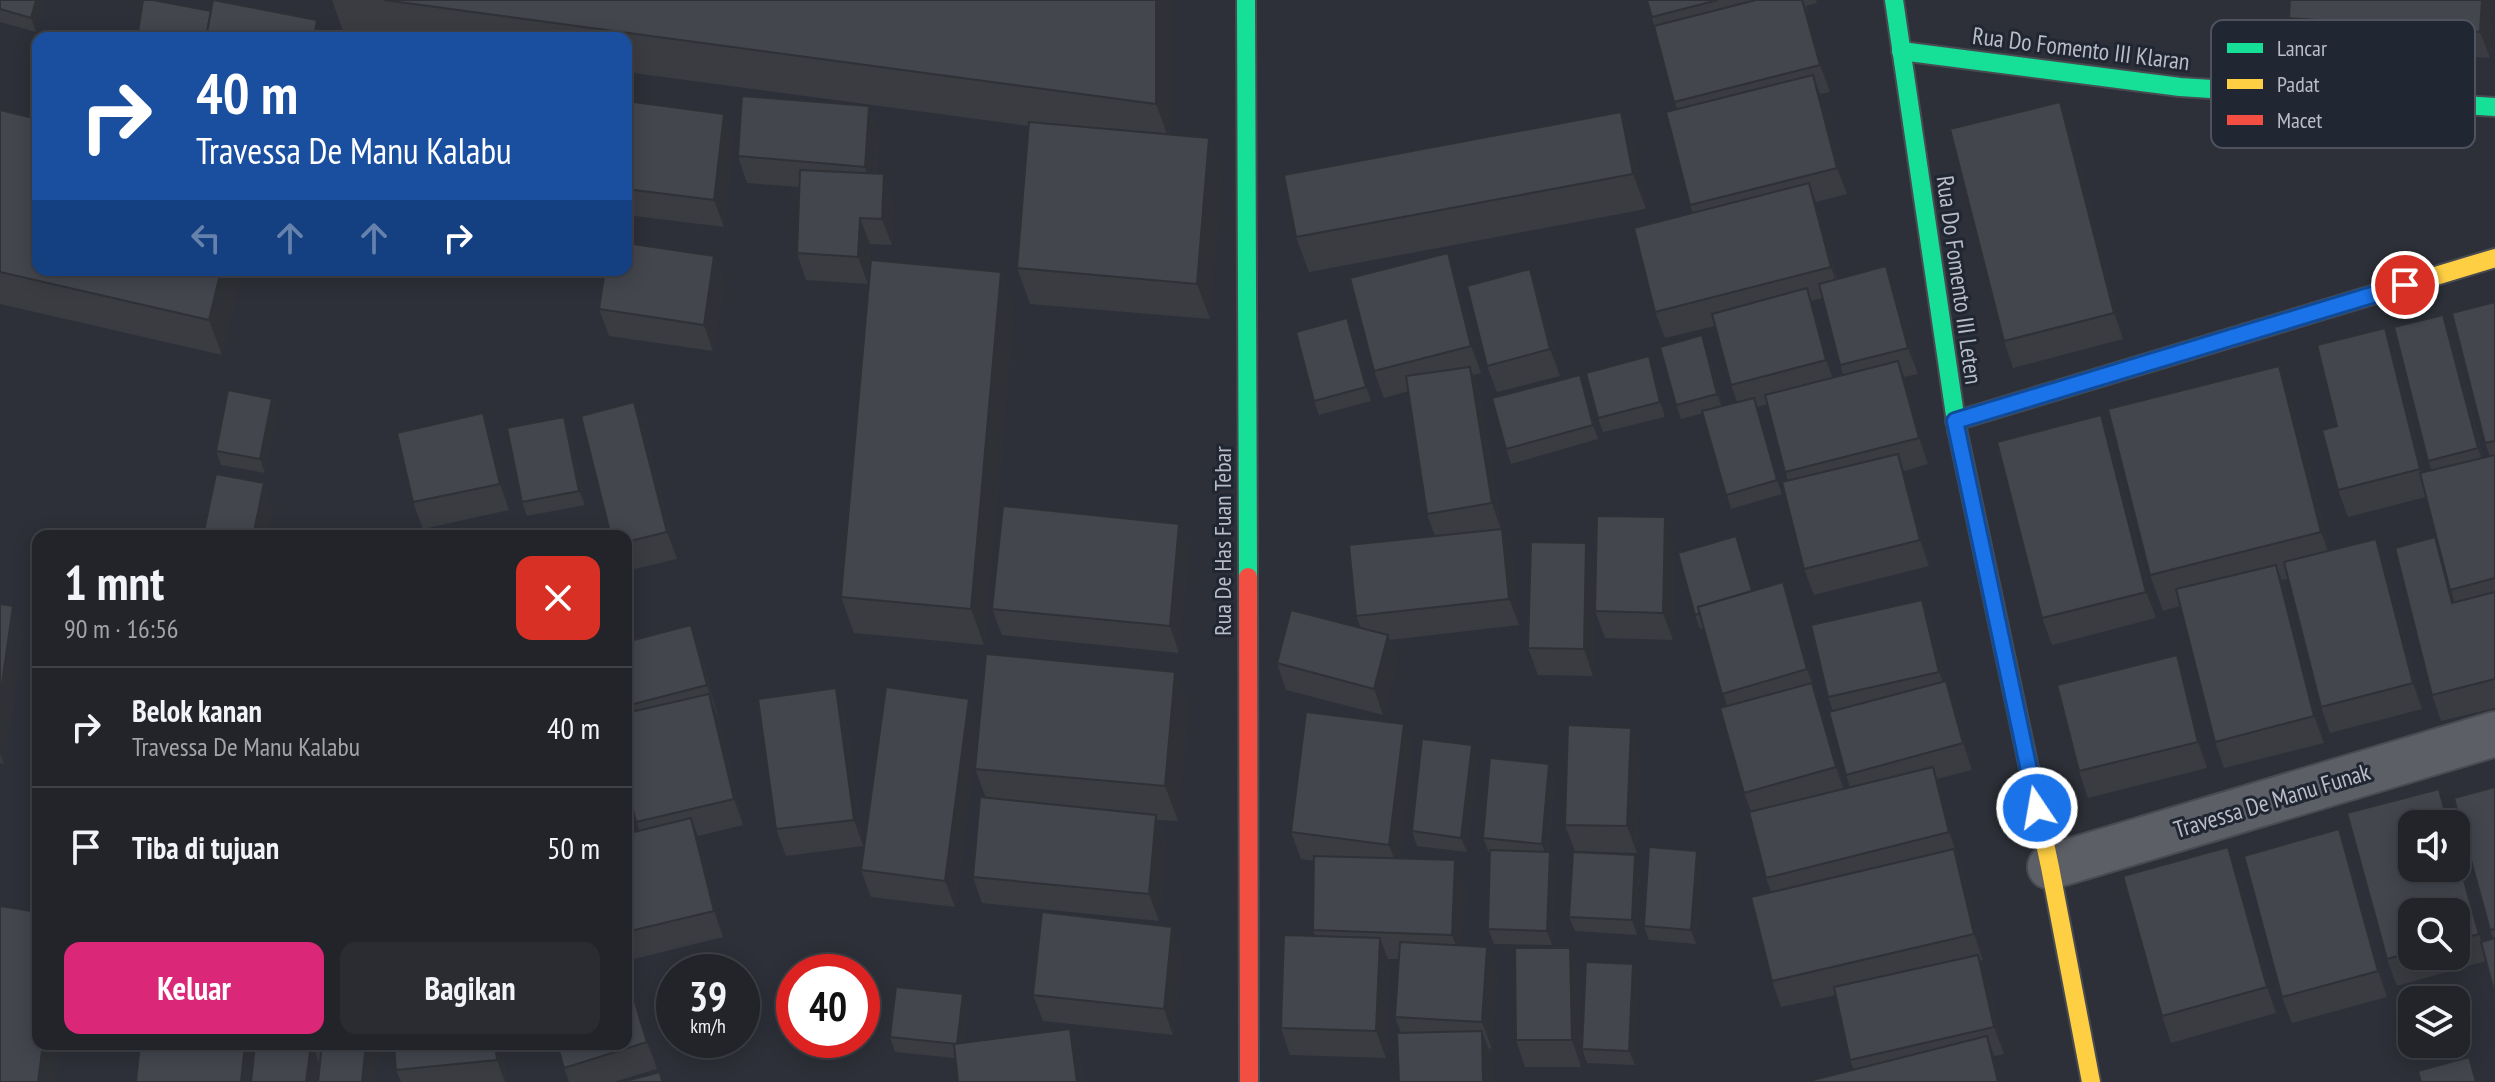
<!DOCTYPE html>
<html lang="id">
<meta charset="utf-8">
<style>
:root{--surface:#22242a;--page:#2a2c32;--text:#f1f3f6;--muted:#a2a4a8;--line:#3f4147;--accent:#db2777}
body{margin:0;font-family:"PT Sans Narrow",sans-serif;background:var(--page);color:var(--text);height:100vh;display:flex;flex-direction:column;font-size:30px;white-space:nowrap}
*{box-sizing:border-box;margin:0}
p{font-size:26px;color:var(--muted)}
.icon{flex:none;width:44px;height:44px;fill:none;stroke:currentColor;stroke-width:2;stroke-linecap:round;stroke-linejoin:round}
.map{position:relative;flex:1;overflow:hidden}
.side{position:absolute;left:32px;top:530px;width:600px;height:520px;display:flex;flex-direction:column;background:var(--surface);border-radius:16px;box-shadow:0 4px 20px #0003,0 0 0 2px var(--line)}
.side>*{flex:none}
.banner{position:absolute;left:32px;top:32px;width:600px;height:244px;border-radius:16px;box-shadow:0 4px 20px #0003,0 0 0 2px var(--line);background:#1a4fa0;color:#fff;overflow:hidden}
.controls{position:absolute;left:2398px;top:810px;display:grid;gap:16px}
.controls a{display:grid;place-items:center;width:72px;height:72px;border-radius:16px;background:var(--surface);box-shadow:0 4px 20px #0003,0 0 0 2px var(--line);font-size:40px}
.speed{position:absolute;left:656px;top:954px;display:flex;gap:16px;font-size:40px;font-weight:700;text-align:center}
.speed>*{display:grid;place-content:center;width:104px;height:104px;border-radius:50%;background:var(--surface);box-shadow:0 4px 20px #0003,0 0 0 2px var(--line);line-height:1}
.speed small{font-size:20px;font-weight:400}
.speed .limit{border:12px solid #d22;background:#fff;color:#111}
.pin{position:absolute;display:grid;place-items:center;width:68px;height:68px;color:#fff;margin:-34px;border:4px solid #fff;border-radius:50%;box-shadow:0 2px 8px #0007}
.me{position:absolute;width:88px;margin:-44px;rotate:348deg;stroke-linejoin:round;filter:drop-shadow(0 0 6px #0008)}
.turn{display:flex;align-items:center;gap:28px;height:168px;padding:0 32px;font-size:36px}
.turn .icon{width:104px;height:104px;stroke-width:2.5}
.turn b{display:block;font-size:56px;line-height:68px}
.lanes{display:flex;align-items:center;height:76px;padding:0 32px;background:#0003;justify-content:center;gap:40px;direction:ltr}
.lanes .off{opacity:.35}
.round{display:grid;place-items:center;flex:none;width:84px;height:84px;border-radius:16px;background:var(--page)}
.headline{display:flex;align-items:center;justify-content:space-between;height:136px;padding:0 32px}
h1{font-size:48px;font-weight:800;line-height:60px}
.button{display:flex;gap:16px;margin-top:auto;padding:16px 32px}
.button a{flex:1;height:92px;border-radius:16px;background:var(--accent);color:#fff;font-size:32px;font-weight:800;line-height:92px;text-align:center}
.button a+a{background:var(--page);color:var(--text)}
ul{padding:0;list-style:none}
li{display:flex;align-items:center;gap:24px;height:120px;padding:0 32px;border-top:2px solid var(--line)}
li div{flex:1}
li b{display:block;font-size:30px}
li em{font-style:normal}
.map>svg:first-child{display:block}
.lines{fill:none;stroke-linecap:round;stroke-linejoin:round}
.street-casing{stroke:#484b51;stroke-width:48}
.fast-casing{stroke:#484b51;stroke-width:22}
.slow-casing{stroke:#484b51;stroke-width:22}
.jam-casing{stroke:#484b51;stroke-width:22}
.street{stroke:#5c5f66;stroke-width:44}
.fast{stroke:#16e098;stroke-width:18}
.slow{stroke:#ffcf43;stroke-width:18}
.jam{stroke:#f24e42;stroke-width:18}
.wall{fill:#3a3c42;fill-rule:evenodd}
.shaded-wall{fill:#2f3136}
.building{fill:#43464d;stroke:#2f3136;stroke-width:2}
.route-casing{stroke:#114b97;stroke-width:20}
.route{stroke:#1a73e8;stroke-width:14}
.labels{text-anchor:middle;stroke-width:6;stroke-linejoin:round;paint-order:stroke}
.street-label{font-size:24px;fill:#b8bdc8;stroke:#202632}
.key{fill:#202632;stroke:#4e535f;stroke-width:2}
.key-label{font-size:22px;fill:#b8bdc8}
</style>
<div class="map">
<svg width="2495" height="1082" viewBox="0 0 2495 1082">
<rect width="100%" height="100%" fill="#2d3038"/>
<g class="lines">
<defs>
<polyline id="street" points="2050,867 2495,734"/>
<g id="fast">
<polyline points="1246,0 1248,577"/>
<polyline points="1894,0 1957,429"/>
<polyline points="1901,51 2180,87 2495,107"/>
</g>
<g id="slow">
<polyline points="1955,421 2495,258"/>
<polyline points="1957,429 2050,867 2091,1082"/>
</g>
<polyline id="jam" points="1248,577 1249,1082"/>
</defs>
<use href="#street" class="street-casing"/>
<use href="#fast" class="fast-casing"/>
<use href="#slow" class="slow-casing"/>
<use href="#jam" class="jam-casing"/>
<use href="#street" class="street"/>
<use href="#fast" class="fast"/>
<use href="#slow" class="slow"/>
<use href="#jam" class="jam"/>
</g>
<g class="wall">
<polygon points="0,0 45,0 36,32 0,22"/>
<polygon points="332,0 1172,0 1171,135 1209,138 1222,174 1210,319 1030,304 1017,268 1029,126 626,72 626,38 374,38 344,34"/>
<path d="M1647,0h169l1,3 -11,3 24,86 -10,2 27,100 -31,8 21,77 49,-13 10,26 22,82 -14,3 24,87 -24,7 25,95 -115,29 -10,-26 -16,-88 -20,-77 -11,3 25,87 -51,15 -28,-96 -22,6 -5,-14 31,-55 15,56 15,-4 -6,-17 -16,-59 -50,12 -10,-26 38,-99 -3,-8 -13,-95zM1823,298l20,77 -10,2 -17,-62 -5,-14z"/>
<polygon points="2290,0 2493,0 2490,58 2299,45 2289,18"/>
<polygon points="626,101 724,114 733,140 724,227 626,215"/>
<polygon points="2060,102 2070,129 2123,339 2013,368 2004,341"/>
<polygon points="869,106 879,133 876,174 894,200 892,245 870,244 868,284 806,280 797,253 799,187 747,183 738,156"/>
<polygon points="0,110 38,270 242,270 222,355 0,304"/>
<polygon points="1621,112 1634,148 1646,209 1309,272 1296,237"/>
<polygon points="714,256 724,282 713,351 609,336 599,309"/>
<polygon points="1530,269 1539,296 1560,376 1497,392 1487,366"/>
<polygon points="1001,272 1014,307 984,645 854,633 841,597"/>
<polygon points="1457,279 1481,373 1473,375 1480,394 1501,529 1512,556 1519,625 1390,640 1397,661 1383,715 1286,690 1277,663 1361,628 1356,616 1435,536 1427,514 1409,391 1384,398 1374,371"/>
<polygon points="2495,302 2495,708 2441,721 2432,695 2441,553 2426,497 2348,517 2338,490 2337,426 2394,354 2424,472 2432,470 2428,461 2453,341 2483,458 2490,456 2485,443"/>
<polygon points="1347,318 1353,332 1371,401 1319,415 1314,401"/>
<polygon points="1654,371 1665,417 1603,432 1598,418"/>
<polygon points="1580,375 1585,389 1598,439 1511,464 1506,449"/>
<polygon points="272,399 277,414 265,473 221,465 216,451"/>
<polygon points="2292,401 2330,551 2376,539 2386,566 2422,709 2330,733 2321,707 2288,579 2282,580 2286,592 2324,743 2224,768 2215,742 2180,606 2163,611 2150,575"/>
<polygon points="634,402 644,429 677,559 626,571 626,536"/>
<polygon points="2101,415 2111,442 2156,618 2052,645 2042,618"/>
<polygon points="564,417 569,432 585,505 527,516 522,502"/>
<polygon points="493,440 509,510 423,529 413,502"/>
<polygon points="1179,524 1188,550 1179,653 1002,635 992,609"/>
<polygon points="1586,543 1595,569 1593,676 1538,675 1528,648"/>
<polygon points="1674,544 1673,640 1605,638 1595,611"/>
<polygon points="1741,550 1753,591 1792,609 1844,789 1850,787 1846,775 1833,711 1828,697 1922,600 1932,626 1945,681 1946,681 1956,707 1972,770 1937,779 1942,794 1958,859 1964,875 1983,960 1980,961 1988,982 2004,1054 1994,1056 2000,1072 1854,1070 1850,1060 1836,995 1781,1007 1772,981 1771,892 1766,878 1751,811 1744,793 1727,706 1704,628 1700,629 1695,615"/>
<polygon points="0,604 23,633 4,764 0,763"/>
<polygon points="691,625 700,651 719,720 743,825 698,836 723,937 626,961 626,834 639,831 626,781 626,642"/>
<polygon points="2177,655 2186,682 2207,768 2088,798 2079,771"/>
<polygon points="1175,672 1188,707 1178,821 1158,820 1166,842 1159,921 982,903 973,877 986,798 975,769"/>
<polygon points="969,699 978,726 955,907 871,897 861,870"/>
<polygon points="845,715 863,846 786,856 776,829"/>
<polygon points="1404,724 1413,750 1400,858 1465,887 1462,945 1487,947 1497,973 1492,1049 1489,1048 1492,1058 1493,1082 1399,1082 1401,1033 1395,1017 1399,959 1387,959 1390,965 1386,1058 1290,1055 1281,1028 1315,936 1313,930 1314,861 1301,859 1291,832"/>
<polygon points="1472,745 1477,759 1467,852 1417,846 1412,831"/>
<polygon points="1640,754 1637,853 1575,851 1565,825"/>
<polygon points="1549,764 1554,778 1548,852 1550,852 1555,867 1552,945 1494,944 1488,929 1490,853 1489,853 1483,838"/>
<path d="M2495,787v208l-9,-34 -89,25 -10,-27 52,-170 9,26 8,53v-25l27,99 10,-3 -3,-9zM2412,912h44v44h-44z"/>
<polygon points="2339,829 2348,855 2387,997 2292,1023 2282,997"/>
<polygon points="1702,865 1696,944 1649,940 1644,926"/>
<polygon points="1640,869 1637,935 1575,931 1569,917"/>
<polygon points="2238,874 2276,1013 2171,1043 2162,1016"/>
<polygon points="1570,948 1579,974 1581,1067 1525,1067 1516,1040"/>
<polygon points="1182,953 1173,1035 1043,1021 1033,995"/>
<polygon points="1633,964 1638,979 1635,1065 1587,1063 1582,1049"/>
<polygon points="626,973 636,999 657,1069 614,1082 569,1082 564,1068"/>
<polygon points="963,994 968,1008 964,1043 1079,1056 1083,1082 958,1082 955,1058 895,1052 890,1037"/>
<polygon points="255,1044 379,1044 374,1082 136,1082"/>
<polygon points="502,1044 506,1082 401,1082 396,1070"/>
</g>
<g class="shaded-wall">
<polygon points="36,0 45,0 36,32 31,18"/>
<polygon points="1156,0 1172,0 1171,145 1156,104"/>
<polygon points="1802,0 1809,15 1830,92 1820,65"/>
<polygon points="2482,0 2493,0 2490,58 2480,32"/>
<polygon points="317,20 324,38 314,38"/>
<polygon points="1813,75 1823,102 1847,194 1837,168"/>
<polygon points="2060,102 2070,129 2123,339 2114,313"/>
<polygon points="869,106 879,133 874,193 865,167"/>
<polygon points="1621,112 1634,148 1646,209 1633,174"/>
<polygon points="724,114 733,140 724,227 714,200"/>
<polygon points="1209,138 1222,174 1210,319 1197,284"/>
<polygon points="884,174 894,200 892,245 882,219"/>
<polygon points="1809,183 1819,210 1840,294 1831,267"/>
<polygon points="860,218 870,244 868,284 858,257"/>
<polygon points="1448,253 1457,279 1481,373 1471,346"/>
<polygon points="714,256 724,282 713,351 704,325"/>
<polygon points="1886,266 1896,292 1918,374 1908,348"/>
<polygon points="1530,269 1539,296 1560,376 1550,349"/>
<polygon points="221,270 242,270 222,355 209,320"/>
<polygon points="1001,272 1014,307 984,645 971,609"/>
<polygon points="1807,288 1816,315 1836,387 1826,360"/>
<polygon points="2443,315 2453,341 2487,475 2478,448"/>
<polygon points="1347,318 1353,332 1371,401 1366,387"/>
<polygon points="2385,328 2394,354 2430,496 2420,469"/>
<polygon points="1702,335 1707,350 1722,408 1717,394"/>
<polygon points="1649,356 1654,371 1665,417 1660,402"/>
<polygon points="1898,361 1908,387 1928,464 1919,438"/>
<polygon points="2279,366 2292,401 2334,567 2321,532"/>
<polygon points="1470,367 1480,394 1501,530 1492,503"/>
<polygon points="1580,375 1585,389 1598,439 1593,425"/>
<polygon points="1754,398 1759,412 1782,494 1777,480"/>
<polygon points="272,399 277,414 265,473 260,459"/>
<polygon points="634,402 644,429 677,559 667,532"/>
<polygon points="483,413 493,440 509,510 500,484"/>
<polygon points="2101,415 2111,442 2156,618 2146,592"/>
<polygon points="564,417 569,432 585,505 579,491"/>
<polygon points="1898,454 1907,480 1929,566 1920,540"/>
<polygon points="264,483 274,510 268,536 253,536"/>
<polygon points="1665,517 1674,544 1673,640 1663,613"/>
<polygon points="1179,524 1188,550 1179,653 1170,626"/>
<polygon points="1502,529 1512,556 1519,625 1509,599"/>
<polygon points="1736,536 1741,550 1759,611 1753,597"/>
<polygon points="2435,537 2445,564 2461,630 2452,603"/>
<polygon points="2376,539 2386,566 2422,709 2413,683"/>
<polygon points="1586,543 1595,569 1593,676 1584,649"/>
<polygon points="2276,565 2286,592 2324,743 2314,716"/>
<polygon points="1783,582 1792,609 1817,696 1807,669"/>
<polygon points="1922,600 1932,626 1949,699 1939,672"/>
<polygon points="13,606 23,633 4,764 0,753 0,698"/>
<polygon points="691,625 700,651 716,712 707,685"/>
<polygon points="1388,635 1397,661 1383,715 1374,689"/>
<polygon points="2177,655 2186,682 2207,768 2198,742"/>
<polygon points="1175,672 1188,707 1178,821 1165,786"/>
<polygon points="1946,681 1956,707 1972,770 1963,743"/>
<polygon points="1812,683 1821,709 1845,794 1836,767"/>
<polygon points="836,688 845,715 863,846 854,820"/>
<polygon points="709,694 719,720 743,825 734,799"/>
<polygon points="969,699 978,726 955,907 945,881"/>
<polygon points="1404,724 1413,750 1399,871 1389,845"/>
<polygon points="1631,728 1640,754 1637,853 1627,826"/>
<polygon points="1472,745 1477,759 1467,852 1461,838"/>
<polygon points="1549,764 1554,778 1547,859 1542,844"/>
<polygon points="1933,767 1942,794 1959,859 1949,832"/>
<polygon points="2439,789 2448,815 2451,824 2448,824"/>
<polygon points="1156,815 1166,842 1159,921 1149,894"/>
<polygon points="691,818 701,844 723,937 714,911"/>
<polygon points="2339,829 2348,855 2387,997 2378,971"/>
<polygon points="2456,843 2488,960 2479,934 2456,852"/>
<polygon points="2228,847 2238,874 2276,1013 2267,987"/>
<polygon points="1954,849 1964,875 1983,960 1974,934"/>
<polygon points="1697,851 1702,865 1696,944 1691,930"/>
<polygon points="1550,852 1555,867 1552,945 1547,931"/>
<polygon points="1635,855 1640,869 1637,935 1632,920"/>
<polygon points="1455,860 1465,887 1462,961 1452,935"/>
<polygon points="1172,927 1182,953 1173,1035 1164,1009"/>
<polygon points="1380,938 1390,965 1386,1058 1376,1031"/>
<polygon points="1487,947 1497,973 1492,1049 1482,1022"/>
<polygon points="1570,948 1579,974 1581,1067 1572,1040"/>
<polygon points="1978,955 1988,982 2004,1054 1994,1027"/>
<polygon points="1633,964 1638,979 1635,1065 1629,1051"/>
<polygon points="626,973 636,999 657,1069 647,1042"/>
<polygon points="963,994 968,1008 962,1059 957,1044"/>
<polygon points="1070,1029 1079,1056 1083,1082 1077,1082"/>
<polygon points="1482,1031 1492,1058 1493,1082 1483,1082"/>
<polygon points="1987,1036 2000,1072 2002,1082 1998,1082"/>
<polygon points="43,1044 61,1044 56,1082 38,1082"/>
<polygon points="245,1044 254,1044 254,1082 241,1082"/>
<polygon points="311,1044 312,1044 321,1068 319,1082 306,1082"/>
<polygon points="366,1044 379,1044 374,1082 362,1082"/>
<polygon points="495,1044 502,1044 506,1082 505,1082 497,1060"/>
</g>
<g class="building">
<polygon points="0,0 36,0 31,18 0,9"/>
<polygon points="143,0 153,0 211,11 206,38 137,38"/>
<polygon points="213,0 317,20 314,38 206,38"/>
<polygon points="384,0 1156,0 1156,104"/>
<polygon points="1647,0 1718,0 1652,17"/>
<polygon points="1756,0 1802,0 1820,65 1674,102 1654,26"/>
<polygon points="2290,0 2482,0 2480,32 2289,18"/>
<polygon points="1813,75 1837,168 1690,205 1666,112"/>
<polygon points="38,79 38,270 221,270 209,320 0,272 0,110 29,117"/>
<polygon points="742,96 869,106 865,167 738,156"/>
<polygon points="626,101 724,114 714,200 626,189"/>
<polygon points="2060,102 2114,313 2004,341 1950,129"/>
<polygon points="1621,112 1633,174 1296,237 1284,175"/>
<polygon points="1029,122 1209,138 1197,284 1017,268"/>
<polygon points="800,170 884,174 882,219 860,218 858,257 797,253"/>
<polygon points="1809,183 1831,267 1655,312 1634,228"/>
<polygon points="626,243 714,256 704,325 599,309 605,270 626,270"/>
<polygon points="1448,253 1471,346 1374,371 1350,278"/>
<polygon points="871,260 1001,272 971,609 841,597"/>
<polygon points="1886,266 1908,348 1840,365 1819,284"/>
<polygon points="1530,269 1550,349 1487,366 1467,286"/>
<polygon points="1807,288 1826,360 1731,385 1712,314"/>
<polygon points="2495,302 2495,441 2485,443 2452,313"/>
<polygon points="2443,315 2478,448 2428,461 2394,327"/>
<polygon points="1347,318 1366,387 1314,401 1296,332"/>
<polygon points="2385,328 2420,469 2338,490 2322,430 2337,426 2317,345"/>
<polygon points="1702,335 1717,394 1676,405 1660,347"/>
<polygon points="1649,356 1660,402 1598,418 1586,373"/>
<polygon points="1898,361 1919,438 1785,472 1765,395"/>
<polygon points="2279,366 2321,532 2150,575 2108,409"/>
<polygon points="1470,367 1492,503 1427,514 1406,376"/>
<polygon points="1580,375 1593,425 1506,449 1492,398"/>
<polygon points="228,390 272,399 260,459 216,451"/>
<polygon points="1754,398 1777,480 1726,495 1702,411"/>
<polygon points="634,402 667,532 626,542 626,536 611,536 581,416"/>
<polygon points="483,413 500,484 413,502 397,433"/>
<polygon points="2101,415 2146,592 2042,618 1997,442"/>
<polygon points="564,417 579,491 522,502 507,428"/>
<polygon points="1898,454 1920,540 1804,569 1782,482"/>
<polygon points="2495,455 2495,578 2450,590 2420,473"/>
<polygon points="216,474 264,483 253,536 203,536"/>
<polygon points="1003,506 1179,524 1170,626 992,609"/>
<polygon points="1597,516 1665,517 1663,613 1595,611"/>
<polygon points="1502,529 1509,599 1356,616 1349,545"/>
<polygon points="1736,536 1752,591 1698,607 1700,613 1695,615 1678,553"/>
<polygon points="2435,537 2452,603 2495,592 2495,679 2432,695 2395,548"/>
<polygon points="2376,539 2413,683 2321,707 2284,562"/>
<polygon points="1531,542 1586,543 1584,649 1528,648"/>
<polygon points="2276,565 2314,716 2215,742 2176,589"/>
<polygon points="1783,582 1807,669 1722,694 1698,607"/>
<polygon points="1922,600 1939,672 1828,697 1811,625"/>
<polygon points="0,604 13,606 0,698"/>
<polygon points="1291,610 1388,635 1374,689 1277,663"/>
<polygon points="691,625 707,685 626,706 626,642"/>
<polygon points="986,654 1175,672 1165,786 975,769"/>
<polygon points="2177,655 2198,742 2079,771 2057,685"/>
<polygon points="1946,681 1963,743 1846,775 1829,712"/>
<polygon points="1812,683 1836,767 1744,793 1720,708"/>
<polygon points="886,687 969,699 945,881 861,870"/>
<polygon points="836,688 854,820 776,829 758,699"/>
<polygon points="709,694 734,799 636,822 626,781 626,713"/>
<polygon points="1306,712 1404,724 1389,845 1291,832"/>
<polygon points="1568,725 1631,728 1627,826 1565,825"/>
<polygon points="1422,739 1472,745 1461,838 1412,831"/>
<polygon points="1490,758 1549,764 1542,844 1483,838"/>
<polygon points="1933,767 1949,832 1766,878 1749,812"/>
<polygon points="2495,787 2495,929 2490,930 2454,798"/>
<polygon points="2439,789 2448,824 2412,824 2412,868 2456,868 2456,852 2479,934 2456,940 2456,912 2412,912 2412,952 2387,959 2347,813"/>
<polygon points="980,797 1156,815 1149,894 973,877"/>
<polygon points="691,818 714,911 626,932 626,834"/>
<polygon points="2339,829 2378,971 2282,997 2244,856"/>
<polygon points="1649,847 1697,851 1691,930 1644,926"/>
<polygon points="2228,847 2267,987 2162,1016 2123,876"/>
<polygon points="1954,849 1974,934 1772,981 1751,897"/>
<polygon points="1490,850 1550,852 1547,931 1488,929"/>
<polygon points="1573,852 1635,855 1632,920 1569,917"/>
<polygon points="1314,856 1455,860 1452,935 1313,930"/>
<polygon points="0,906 38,912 38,1044 43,1044 38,1082 0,1082"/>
<polygon points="1042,912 1172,927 1164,1009 1033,995"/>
<polygon points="1284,935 1380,938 1376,1031 1281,1028"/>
<polygon points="2495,938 2495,995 2481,942"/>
<polygon points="1400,942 1487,947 1482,1022 1395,1017"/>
<polygon points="1515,948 1570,948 1572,1040 1516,1040"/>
<polygon points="1978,955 1994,1027 1850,1060 1834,987"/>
<polygon points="1586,962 1633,964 1629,1051 1582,1049"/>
<polygon points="626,973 647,1042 564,1068 557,1044 626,1044"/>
<polygon points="896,987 963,994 957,1044 890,1037"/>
<polygon points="1070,1029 1077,1082 958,1082 954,1044"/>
<polygon points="1482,1031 1483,1082 1399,1082 1397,1033"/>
<polygon points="1987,1036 1998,1082 1805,1082"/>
<polygon points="140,1044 245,1044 241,1082 136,1082"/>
<polygon points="255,1044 311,1044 306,1082 251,1082"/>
<polygon points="322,1044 366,1044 362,1082 318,1082"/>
<polygon points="394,1044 495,1044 497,1060 396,1070"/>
<polygon points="2469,1057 2476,1082 2421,1082 2418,1071"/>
<polygon points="660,1072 662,1082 622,1082"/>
</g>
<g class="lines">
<defs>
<polyline id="route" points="2037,808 1955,421 2405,285"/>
</defs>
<use href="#route" class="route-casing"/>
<use href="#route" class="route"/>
</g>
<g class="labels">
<g class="street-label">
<text transform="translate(2081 49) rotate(7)" y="8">Rua Do Fomento III Klaran</text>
<text transform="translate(1959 280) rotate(82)" y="8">Rua Do Fomento III Leten</text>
<text transform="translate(1223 541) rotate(-90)" y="8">Rua De Has Fuan Tebar</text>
<text transform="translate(2272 801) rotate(-17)" y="8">Travessa De Manu Funak</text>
</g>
</g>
<rect x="2211" y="20" width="264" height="128" rx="12" class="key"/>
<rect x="2227" y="43" width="36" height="10" fill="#16e098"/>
<rect x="2227" y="79" width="36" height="10" fill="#ffcf43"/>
<rect x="2227" y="115" width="36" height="10" fill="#f24e42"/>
<g class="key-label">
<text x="2277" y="56">Lancar</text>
<text x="2277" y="92">Padat</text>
<text x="2277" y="128">Macet</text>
</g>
</svg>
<div class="controls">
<a><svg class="icon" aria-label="sound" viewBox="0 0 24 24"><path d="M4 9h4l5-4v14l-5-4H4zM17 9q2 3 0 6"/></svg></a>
<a><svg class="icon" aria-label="search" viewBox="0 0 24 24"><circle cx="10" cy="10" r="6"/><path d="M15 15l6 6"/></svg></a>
<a><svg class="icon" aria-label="layers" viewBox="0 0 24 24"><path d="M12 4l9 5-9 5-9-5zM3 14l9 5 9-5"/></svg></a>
</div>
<div class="speed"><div>39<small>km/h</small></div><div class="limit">40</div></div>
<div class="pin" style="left:2405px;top:285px;background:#d93025"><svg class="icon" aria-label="arrive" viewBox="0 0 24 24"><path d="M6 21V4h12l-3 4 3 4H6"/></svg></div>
<svg class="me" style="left:2037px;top:808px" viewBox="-20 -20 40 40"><circle r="17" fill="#1a73e8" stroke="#fff" stroke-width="3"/><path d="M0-11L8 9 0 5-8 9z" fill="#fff"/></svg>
<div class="banner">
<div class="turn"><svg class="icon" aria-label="right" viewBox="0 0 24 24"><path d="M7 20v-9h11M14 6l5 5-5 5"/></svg><div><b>40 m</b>Travessa De Manu Kalabu</div></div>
<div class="lanes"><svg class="icon off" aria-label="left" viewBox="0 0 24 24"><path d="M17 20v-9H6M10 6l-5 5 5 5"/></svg><svg class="icon off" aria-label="ahead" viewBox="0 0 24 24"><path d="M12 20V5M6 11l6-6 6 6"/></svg><svg class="icon off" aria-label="ahead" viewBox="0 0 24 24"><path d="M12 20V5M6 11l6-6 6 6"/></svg><svg class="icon" aria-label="right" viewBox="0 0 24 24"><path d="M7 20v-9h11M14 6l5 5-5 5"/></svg></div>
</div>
<section class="side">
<div class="headline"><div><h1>1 mnt</h1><p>90 m · 16:56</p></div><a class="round" style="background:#d93025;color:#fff"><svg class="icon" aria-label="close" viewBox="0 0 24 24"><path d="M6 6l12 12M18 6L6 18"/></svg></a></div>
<ul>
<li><svg class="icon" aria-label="right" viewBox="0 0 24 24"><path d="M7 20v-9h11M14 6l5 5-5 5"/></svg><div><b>Belok kanan</b><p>Travessa De Manu Kalabu</p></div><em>40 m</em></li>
<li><svg class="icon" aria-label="arrive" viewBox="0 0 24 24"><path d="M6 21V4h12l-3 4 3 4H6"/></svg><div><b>Tiba di tujuan</b></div><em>50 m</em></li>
</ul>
<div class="button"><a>Keluar</a><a>Bagikan</a></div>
</section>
</div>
